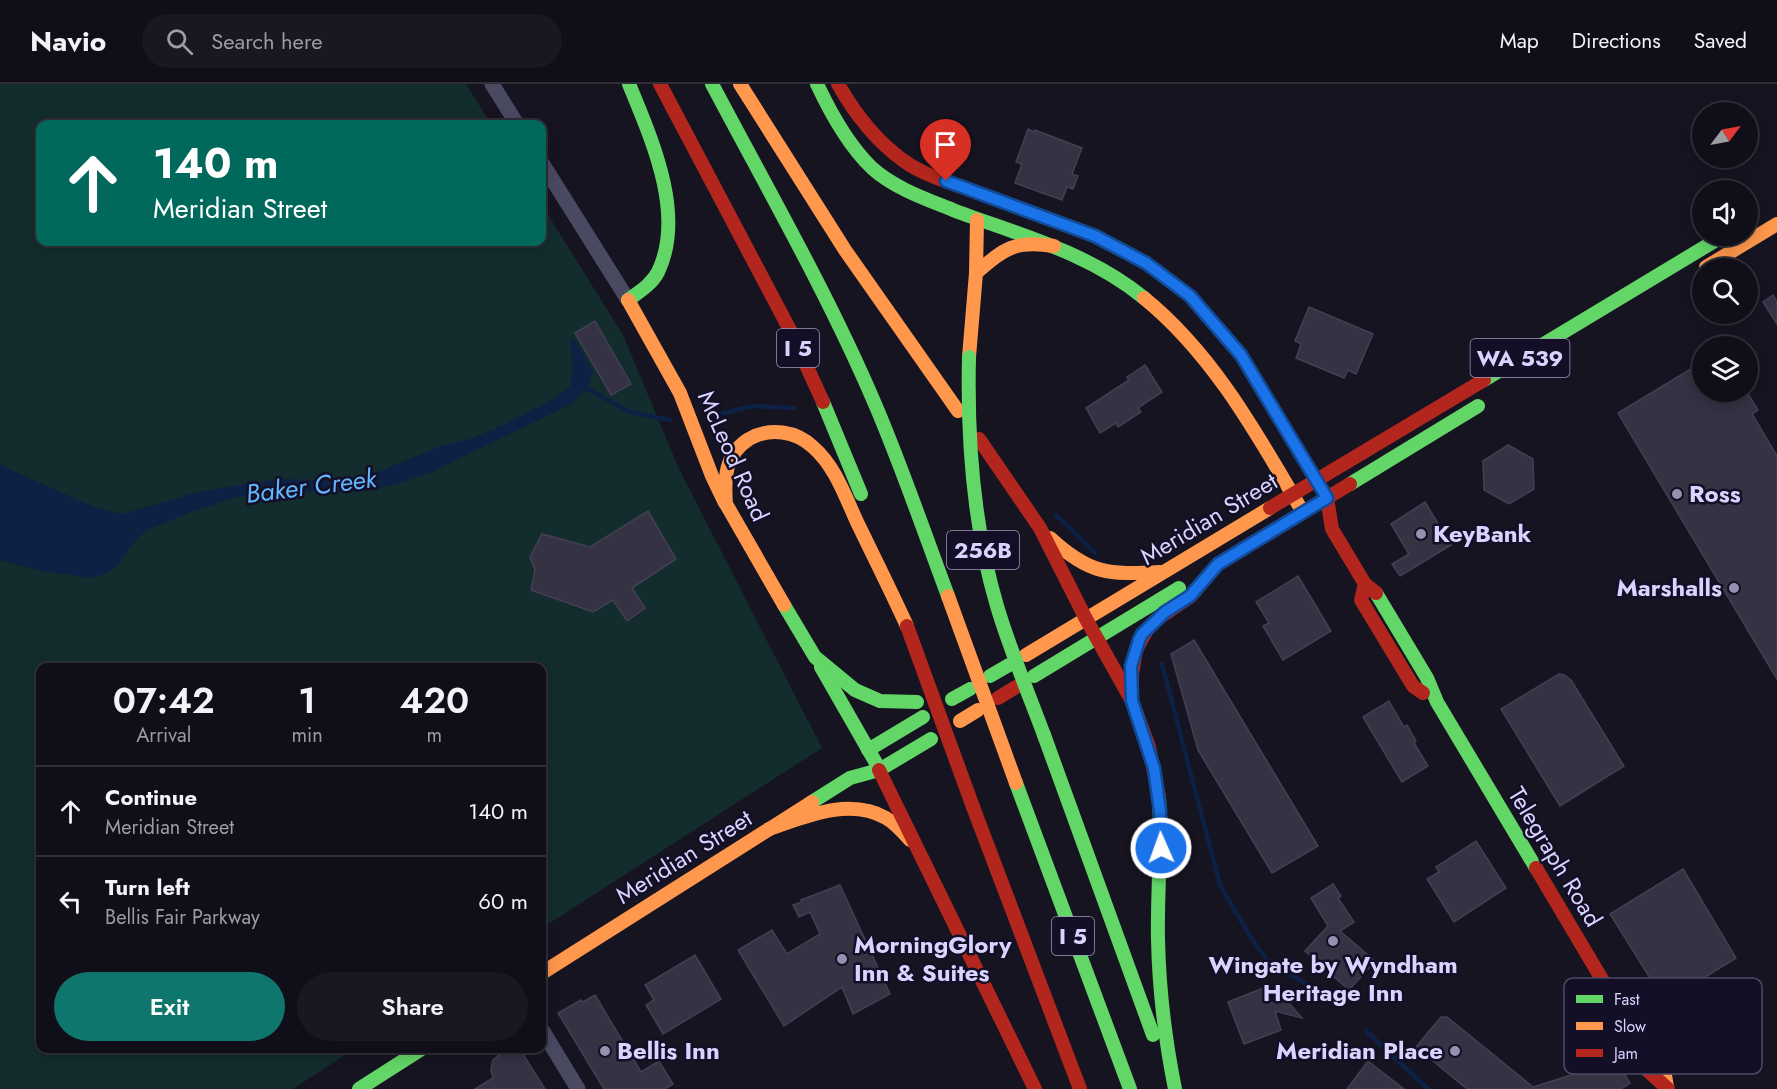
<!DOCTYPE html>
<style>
:root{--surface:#100f19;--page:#191822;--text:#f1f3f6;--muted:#9c9ca2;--line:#302f38;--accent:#0f766e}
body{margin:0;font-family:Jost,sans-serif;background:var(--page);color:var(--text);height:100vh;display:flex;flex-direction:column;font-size:22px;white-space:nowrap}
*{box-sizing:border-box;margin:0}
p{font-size:20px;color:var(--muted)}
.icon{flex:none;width:33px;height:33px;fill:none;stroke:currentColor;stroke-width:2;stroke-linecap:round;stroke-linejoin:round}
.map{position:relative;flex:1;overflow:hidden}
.side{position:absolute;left:36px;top:579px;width:510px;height:390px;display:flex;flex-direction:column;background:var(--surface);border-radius:12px;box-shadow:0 3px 15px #0003,0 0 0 2px var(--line)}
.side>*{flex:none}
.top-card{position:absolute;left:36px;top:36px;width:510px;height:126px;border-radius:12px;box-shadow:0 3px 15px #0003,0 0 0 2px var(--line);background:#00695c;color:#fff;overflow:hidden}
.needle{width:39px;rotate:58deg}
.buttons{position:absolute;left:1692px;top:18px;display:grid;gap:12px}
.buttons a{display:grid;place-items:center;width:66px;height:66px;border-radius:50%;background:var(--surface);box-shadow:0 3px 15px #0003,0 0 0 2px var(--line);font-size:30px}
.pin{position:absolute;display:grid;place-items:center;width:51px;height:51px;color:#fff;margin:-62px -26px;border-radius:50% 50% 50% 0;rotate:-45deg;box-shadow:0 0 6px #0007}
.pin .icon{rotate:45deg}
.me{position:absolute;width:66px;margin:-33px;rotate:358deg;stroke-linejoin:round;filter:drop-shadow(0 0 4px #0008)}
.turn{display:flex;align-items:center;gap:21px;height:126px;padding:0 18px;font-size:27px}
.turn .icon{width:78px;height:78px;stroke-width:2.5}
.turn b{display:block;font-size:42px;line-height:51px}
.eta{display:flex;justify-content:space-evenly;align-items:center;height:102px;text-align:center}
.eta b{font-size:36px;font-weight:600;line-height:42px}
.button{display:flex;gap:12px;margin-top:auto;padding:12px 18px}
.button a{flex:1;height:69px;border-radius:36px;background:var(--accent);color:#fff;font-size:24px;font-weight:600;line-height:69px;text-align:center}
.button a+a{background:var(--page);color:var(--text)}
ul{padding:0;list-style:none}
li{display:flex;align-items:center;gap:18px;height:90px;padding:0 18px;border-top:2px solid var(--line)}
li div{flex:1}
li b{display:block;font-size:22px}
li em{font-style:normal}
header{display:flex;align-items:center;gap:36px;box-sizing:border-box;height:84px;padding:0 30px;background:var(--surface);border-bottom:2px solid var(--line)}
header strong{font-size:28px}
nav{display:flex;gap:33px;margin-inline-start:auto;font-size:21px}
.search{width:420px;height:54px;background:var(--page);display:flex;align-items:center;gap:15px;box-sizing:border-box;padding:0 21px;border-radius:33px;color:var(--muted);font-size:22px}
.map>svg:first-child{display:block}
.green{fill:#132c2d}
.water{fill:#0d2144}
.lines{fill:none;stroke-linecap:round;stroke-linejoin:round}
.stream{stroke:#0d2144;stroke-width:4.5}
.building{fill:#343243;stroke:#433f54;stroke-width:1.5}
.street{stroke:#4a4962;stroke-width:15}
.fast{stroke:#63d668;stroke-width:14}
.slow{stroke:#ff974d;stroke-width:14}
.jam{stroke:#b3261e;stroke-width:14}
.fast-bridge{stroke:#63d668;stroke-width:14}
.slow-bridge{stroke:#ff974d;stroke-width:14}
.jam-bridge{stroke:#b3261e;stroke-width:14}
.route-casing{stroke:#114b97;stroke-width:15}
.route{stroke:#1a73e8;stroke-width:10}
.poi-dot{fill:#9591b1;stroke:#130f26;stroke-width:2}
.labels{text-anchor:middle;stroke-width:5;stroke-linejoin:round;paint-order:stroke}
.shield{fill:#130f26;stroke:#9e99be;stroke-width:1.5}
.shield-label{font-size:22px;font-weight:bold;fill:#d9d4ff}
.street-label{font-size:24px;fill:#d9d4ff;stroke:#130f26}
.poi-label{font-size:24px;font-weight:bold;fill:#d9d4ff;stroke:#130f26;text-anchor:start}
.water-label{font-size:26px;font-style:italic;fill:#62b6ff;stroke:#130f26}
.key{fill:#130f26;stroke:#4e4a67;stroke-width:1.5}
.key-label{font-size:16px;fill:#d9d4ff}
</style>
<header>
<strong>Navio</strong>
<div class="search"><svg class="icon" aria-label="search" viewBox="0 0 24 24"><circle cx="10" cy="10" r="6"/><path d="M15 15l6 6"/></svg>Search here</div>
<nav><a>Map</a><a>Directions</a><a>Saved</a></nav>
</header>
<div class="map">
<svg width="1777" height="1005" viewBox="0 0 1777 1005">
<rect width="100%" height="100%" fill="#161421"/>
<polygon class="green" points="0,0 466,0 491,40 40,40 40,158 542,158 542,121 623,251 679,385 822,664 542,844 542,584 40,584 40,964 354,965 293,1005 0,1005"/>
<path class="water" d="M571,251l22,36c-4,15 -11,23 -22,33l-141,69 -36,12 -34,7h-77l-46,5 -43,14 -44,18 -12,8 -18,26 -13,10 -17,5 -49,-7 -41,-11v-95l94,42 29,7 75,-22 81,-13 69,2 33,-10 57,-24 31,-8 33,-13 53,-28 15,-11 2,-10z"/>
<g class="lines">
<g class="stream">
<polyline points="584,303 630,328 670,336"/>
<polyline points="716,331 753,322 794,324"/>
<polyline points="1056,431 1095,469"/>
<polyline points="1162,580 1220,801 1250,852 1269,879 1343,920"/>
<polyline points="1366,947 1428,1005"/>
</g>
</g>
<g class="building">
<polygon points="1028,45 1034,48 1035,46 1082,64 1072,90 1078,92 1073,105 1067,103 1062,116 1015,99 1022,80 1016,78"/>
<polygon points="1773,211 1777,218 1777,240 1763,218"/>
<polygon points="1309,223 1373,250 1356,290 1348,286 1344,294 1296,274 1301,260 1295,257"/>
<polygon points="595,237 631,300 611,311 575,249"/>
<polygon points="1702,278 1702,308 1747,308 1758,326 1752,330 1777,372 1777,595 1618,329"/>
<polygon points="1145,281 1162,308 1138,324 1141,328 1118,343 1116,339 1100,349 1086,324 1129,296 1127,293"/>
<polygon points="1508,361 1533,375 1534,405 1509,420 1484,406 1483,377"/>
<polygon points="1425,418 1451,461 1400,492 1392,480 1409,470 1391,440"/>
<polygon points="648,427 676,475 632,504 645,524 627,537 613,516 593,528 531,506 535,486 530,473 542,450 590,463"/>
<polygon points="1298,492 1331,547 1283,576 1263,542 1269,539 1256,518"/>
<polygon points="1194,556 1318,762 1272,789 1198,666 1171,570"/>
<polygon points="1559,590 1564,591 1571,596 1624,682 1560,722 1501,625"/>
<polygon points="1389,617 1404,643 1407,641 1416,657 1414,659 1428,682 1402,698 1363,633"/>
<polygon points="1476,757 1506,804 1454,838 1427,795 1439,788 1436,783"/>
<polygon points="1683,785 1736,874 1665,918 1610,830"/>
<polygon points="1333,800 1341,812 1338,814 1354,838 1340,847 1375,877 1349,906 1305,867 1328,842 1311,814"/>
<polygon points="840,801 890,910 853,930 842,903 784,942 738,866 772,846 787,870 820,850 810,828 799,833 793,821 802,818 801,816"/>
<polygon points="695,871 721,915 663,950 646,921 654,916 645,901"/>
<polygon points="1266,903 1271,919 1287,917 1302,934 1275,927 1281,946 1244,960 1228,918"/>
<polygon points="595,911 641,988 659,977 673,1000 665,1005 604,1005 558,929 581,916 583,918"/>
<polygon points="1441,933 1447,933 1533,1003 1581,988 1605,972 1607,975 1612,971 1630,999 1621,1005 1467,1005 1416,963"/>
<polygon points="508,964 519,964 545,1005 475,1005 493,994 491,986 493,976"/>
<polygon points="1368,977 1404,1005 1347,1005"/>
</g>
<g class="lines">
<g class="street">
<polyline points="492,0 517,40"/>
<polyline points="542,79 628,216"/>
<polyline points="542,946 578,1005"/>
</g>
<g class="fast">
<path d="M712,0c56,106 116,210 163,320 27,63 49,128 73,192"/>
<path d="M817,0c14,30 31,61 55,84 22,20 54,31 81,42 66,25 135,42 191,88"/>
<polyline points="976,108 1095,152 1146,179 1190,212 1241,271 1263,308"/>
<path d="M628,216c11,-8 24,-16 30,-28 28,-58 -7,-134 -29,-188"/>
<polyline points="1484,296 1723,152"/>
<polyline points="823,318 861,410"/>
<polyline points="1350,400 1478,322"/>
<polyline points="1376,509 1427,594 1437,618 1536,784"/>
<polyline points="784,521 815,573 855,606 880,617 917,618"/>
<polyline points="821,583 876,679"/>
<polyline points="990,592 1009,581"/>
<polyline points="1034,592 1179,504"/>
<polyline points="952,615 970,605"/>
<polyline points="1044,651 1153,951"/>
<polyline points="868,666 923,633"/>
<polyline points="1016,699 1130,1005"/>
<path d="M1159,713c3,48 -2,95 -1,142 1,51 7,100 17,150"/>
<polyline points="812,718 850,694 879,686 931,655"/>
<polyline points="359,1005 423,964"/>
</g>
<g class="slow">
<polyline points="740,0 845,166 958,327"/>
<polyline points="1706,183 1777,140"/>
<path d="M976,189c29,-25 39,-33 78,-27"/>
<path d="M1144,214c69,56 113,136 157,211"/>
<polyline points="628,216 680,309 712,392 725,419"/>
<polyline points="969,273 976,189 977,136"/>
<path d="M1050,454c39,36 58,37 110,34"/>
<path d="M784,521l-58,-101c-2,-26 -1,-50 23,-65 21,-12 47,-8 64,8 22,19 32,49 44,75 17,35 34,69 50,104"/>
<polyline points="1026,571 1270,424"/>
<polyline points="960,637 978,626"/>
<path d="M769,745c36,-12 80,-32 117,-11 9,5 17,14 24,22"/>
<polyline points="542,889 812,718"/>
<path d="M1635,951c24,15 28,24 32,52"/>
</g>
<g class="jam">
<polyline points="660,0 791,248 823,318"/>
<path d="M838,0c17,30 38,57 66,77 19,14 50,23 72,31"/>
<polyline points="1263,308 1327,414 1332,445 1365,500 1376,509"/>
<polyline points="979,355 1040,444 1086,535 1132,617 1149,663 1159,713"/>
<polyline points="1270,424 1484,296"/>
<polyline points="1365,500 1361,516 1413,602 1423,609"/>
<polyline points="998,614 1016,603"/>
<polyline points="1132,617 1132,590 1136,566 1147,546 1156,536 1191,512 1218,480 1350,400"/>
<polyline points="879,686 1035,1005"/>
<polyline points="973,723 1080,1005"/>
<polyline points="1536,784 1635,951 1639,971 1646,985 1668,1005"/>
</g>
<path class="fast-bridge" d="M969,273c-2,84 4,168 28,249 13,44 31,86 47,129"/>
<polyline class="slow-bridge" points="948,512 1016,699"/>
<polyline class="jam-bridge" points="907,542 973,723"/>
</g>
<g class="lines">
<defs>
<polyline id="route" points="946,97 1095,152 1146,179 1190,212 1241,271 1327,414 1218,480 1190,512 1165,528 1142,550 1139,556 1131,582 1132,617 1154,684 1160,727 1161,764"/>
</defs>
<use href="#route" class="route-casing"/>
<use href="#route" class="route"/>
</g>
<g class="poi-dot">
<circle cx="1677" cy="410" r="6"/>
<circle cx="1421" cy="450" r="6"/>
<circle cx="1734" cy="504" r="6"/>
<circle cx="1333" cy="857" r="6"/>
<circle cx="842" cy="875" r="6"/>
<circle cx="605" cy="967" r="6"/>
<circle cx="1455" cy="967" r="6"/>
</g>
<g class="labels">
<g class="shield">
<rect x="777" y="245" width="42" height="38" rx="4.5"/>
<rect x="1470.5" y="255" width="99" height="38" rx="4.5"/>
<rect x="947" y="447" width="72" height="38" rx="4.5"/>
<rect x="1052" y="833" width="42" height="38" rx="4.5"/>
</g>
<g class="shield-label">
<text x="798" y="272">I 5</text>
<text x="1520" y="282">WA 539</text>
<text x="983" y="474">256B</text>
<text x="1073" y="860">I 5</text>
</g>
<g class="street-label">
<text transform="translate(733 372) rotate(66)" y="8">McLeod Road</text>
<text transform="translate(1209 435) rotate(-31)" y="8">Meridian Street</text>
<text transform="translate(684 773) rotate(-32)" y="8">Meridian Street</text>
<text transform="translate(1555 773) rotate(59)" y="8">Telegraph Road</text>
</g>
<g class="poi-label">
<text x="1689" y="418">Ross</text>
<text x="1433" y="458">KeyBank</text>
<text x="1722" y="512" text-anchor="end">Marshalls</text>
<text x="854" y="869">MorningGlory<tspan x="854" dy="28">Inn &amp; Suites</tspan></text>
<text x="1333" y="889" text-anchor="middle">Wingate by Wyndham<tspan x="1333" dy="28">Heritage Inn</tspan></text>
<text x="617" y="975">Bellis Inn</text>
<text x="1443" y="975" text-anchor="end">Meridian Place</text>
</g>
<g class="water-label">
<text transform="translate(311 402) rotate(-7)" y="9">Baker Creek</text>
</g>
</g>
<rect x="1564" y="894" width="198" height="96" rx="9" class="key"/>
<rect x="1576" y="911" width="27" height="8" fill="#63d668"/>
<rect x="1576" y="938" width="27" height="8" fill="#ff974d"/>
<rect x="1576" y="965" width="27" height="8" fill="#b3261e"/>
<g class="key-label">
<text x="1614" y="921">Fast</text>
<text x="1614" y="948">Slow</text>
<text x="1614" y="975">Jam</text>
</g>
</svg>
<div class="buttons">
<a><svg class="needle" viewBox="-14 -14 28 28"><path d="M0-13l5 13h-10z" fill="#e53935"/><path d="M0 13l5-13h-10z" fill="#9c9ca2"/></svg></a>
<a><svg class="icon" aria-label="sound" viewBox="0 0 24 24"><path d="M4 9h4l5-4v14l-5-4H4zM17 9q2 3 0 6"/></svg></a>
<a><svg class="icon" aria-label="search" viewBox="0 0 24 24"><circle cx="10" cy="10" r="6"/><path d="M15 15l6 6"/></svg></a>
<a><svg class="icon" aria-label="layers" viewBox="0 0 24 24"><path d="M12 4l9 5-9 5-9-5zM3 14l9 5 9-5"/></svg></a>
</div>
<div class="pin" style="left:946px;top:97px;background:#d93025"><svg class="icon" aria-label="arrive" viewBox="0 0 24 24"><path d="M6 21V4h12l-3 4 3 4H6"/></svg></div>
<svg class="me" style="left:1161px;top:764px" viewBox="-20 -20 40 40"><circle r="17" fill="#1a73e8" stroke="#fff" stroke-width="3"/><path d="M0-11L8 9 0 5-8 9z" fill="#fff"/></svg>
<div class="top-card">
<div class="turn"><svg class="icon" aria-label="ahead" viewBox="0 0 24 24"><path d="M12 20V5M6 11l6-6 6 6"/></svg><div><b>140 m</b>Meridian Street</div></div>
</div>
<section class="side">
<div class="eta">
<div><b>07:42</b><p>Arrival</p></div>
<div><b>1</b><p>min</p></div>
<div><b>420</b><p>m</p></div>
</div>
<ul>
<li><svg class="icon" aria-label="ahead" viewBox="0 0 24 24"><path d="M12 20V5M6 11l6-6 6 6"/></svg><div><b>Continue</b><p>Meridian Street</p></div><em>140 m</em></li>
<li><svg class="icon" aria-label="left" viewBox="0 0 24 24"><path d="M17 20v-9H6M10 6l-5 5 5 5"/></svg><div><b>Turn left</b><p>Bellis Fair Parkway</p></div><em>60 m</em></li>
</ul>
<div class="button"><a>Exit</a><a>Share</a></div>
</section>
</div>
